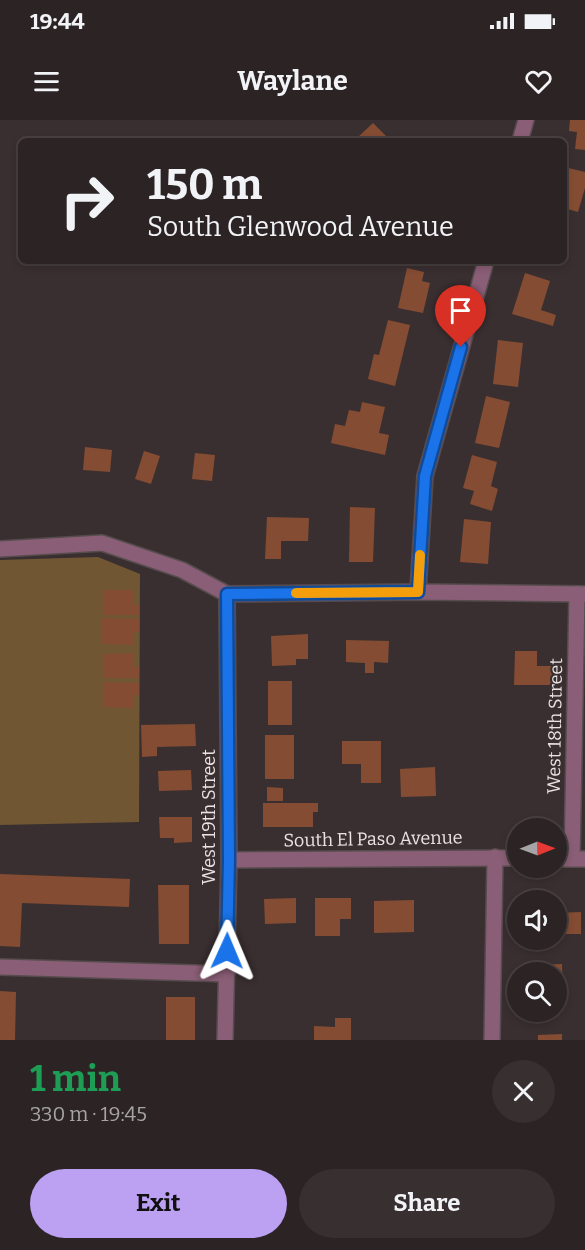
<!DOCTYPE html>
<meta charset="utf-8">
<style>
:root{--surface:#2c2324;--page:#382f31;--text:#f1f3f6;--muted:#a6a4a6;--line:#484041;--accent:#bca0f2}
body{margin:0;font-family:Bitter,serif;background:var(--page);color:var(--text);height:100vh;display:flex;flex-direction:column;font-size:22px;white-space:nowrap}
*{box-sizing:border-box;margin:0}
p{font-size:20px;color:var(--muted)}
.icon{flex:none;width:33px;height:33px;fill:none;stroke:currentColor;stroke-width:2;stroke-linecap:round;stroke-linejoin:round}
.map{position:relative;height:920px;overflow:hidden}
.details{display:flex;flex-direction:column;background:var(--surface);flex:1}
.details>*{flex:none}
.guide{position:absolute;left:18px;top:18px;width:549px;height:126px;border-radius:9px;box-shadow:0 3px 9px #0003,0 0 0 2px var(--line);background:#2c2324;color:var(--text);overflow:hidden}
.needle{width:39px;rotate:89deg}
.buttons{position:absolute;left:507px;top:698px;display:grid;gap:12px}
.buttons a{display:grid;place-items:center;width:60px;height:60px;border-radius:50%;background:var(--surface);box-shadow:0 3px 9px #0003,0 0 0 2px var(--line);font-size:30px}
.pin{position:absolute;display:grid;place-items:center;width:51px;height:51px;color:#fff;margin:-62px -26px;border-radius:50% 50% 50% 0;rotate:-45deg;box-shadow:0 0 6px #0007}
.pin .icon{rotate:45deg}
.me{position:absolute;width:66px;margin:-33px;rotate:1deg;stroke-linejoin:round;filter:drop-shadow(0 0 4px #0008)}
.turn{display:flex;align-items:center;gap:21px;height:126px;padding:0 30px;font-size:27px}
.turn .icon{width:78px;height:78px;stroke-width:2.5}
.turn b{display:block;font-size:42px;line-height:51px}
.round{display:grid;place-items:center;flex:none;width:63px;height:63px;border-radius:32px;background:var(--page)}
.overview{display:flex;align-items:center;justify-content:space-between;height:102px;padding:0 30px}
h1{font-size:36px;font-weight:700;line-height:45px;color:#1e9e55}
.action{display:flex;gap:12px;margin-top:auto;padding:12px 30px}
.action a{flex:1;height:69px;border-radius:36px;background:var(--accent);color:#111;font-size:24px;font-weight:700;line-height:69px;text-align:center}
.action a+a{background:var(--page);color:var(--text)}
.status{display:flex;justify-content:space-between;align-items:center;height:42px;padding:0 30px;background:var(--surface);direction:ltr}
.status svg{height:16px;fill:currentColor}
header{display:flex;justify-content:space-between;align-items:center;height:78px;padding:0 30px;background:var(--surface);font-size:27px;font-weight:700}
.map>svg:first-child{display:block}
.green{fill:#705632}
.building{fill:#844c32}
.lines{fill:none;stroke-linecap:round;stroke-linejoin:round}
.minor-casing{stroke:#564c4d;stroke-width:18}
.minor{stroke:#8a5e76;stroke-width:15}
.route-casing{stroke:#114b97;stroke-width:15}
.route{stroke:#1a73e8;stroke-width:10}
.slow{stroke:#f59e0b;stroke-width:10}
.labels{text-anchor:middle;stroke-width:4.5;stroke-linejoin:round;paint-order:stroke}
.street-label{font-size:18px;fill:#eae2e3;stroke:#3a2f30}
</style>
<div class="status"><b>19:44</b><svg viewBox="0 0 49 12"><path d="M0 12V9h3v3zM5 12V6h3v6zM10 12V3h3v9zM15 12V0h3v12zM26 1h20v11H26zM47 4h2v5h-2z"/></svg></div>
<header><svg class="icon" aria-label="menu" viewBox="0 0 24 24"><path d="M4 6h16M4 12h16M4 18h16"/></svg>Waylane<svg class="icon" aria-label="heart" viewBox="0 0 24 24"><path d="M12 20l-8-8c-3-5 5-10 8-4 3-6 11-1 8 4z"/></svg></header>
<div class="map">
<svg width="585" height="920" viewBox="0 0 585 920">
<rect width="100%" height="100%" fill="#3a2f30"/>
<polygon class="green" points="98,437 140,454 139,702 0,705 0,440"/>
<g class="building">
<polygon points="570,0 585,0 585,30 575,29 577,12 569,11"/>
<polygon points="373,3 391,21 360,21 357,18"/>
<polygon points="564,47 585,52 585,68 578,92 564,88"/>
<polygon points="541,141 559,141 558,145"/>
<polygon points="407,148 424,152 422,161 430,163 423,193 398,188"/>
<polygon points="525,153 550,161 541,190 556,195 553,206 512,194"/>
<polygon points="388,200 410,205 395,266 368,259 374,234 379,235"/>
<polygon points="498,220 523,223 518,267 493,264"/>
<polygon points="486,276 510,282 499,328 475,323"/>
<polygon points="362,282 385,287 379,313 389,315 385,335 331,323 335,304 345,306 349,290 360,292"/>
<polygon points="85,327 112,330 110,352 83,350"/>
<polygon points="144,331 160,336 151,364 135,359"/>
<polygon points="195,333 215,335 212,361 192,359"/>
<polygon points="472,335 497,342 491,366 498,369 492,391 470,384 474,371 463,368"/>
<polygon points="350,387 375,388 373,442 349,442"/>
<polygon points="267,397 309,398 308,421 281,421 281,439 265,439"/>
<polygon points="464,399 491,402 488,444 460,442"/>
<polygon points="103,470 134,470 134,485 139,485 139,495 103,495"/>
<polygon points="102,498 139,499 139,512 134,512 134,525 101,524"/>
<polygon points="308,514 308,539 296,539 296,545 272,546 271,516"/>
<polygon points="346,520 389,521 388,543 374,542 374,553 365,553 365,543 346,542"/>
<polygon points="515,531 537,531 537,546 552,546 552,565 514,565"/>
<polygon points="134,533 134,547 139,547 139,558 103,558 103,534"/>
<rect x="268" y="561" width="24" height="44"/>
<polygon points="104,562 139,563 139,575 134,575 134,588 103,587"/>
<polygon points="195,604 196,626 157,627 157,636 142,637 141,605"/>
<rect x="265" y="615" width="29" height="44"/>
<polygon points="342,621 381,621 381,663 361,663 361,644 342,644"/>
<polygon points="435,647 436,676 401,677 400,649"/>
<polygon points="191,650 192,670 159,671 158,651"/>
<polygon points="267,667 283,668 283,681 267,681"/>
<polygon points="263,683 318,683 318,692 313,692 313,707 263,707"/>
<polygon points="159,697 192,697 192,722 174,723 174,718 160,718"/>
<polygon points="0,754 130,759 129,787 22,783 20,827 0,826"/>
<polygon points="158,765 189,765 189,824 159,824"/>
<polygon points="296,778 296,803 265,804 264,779"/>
<polygon points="315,778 351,778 351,799 340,799 340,816 315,816"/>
<polygon points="414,780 414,812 374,813 374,781"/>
<polygon points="581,792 581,814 556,814 556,793"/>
<polygon points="562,844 563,887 556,887 556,852 537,852 537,845"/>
<polygon points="0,871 16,872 15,920 0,920"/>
<rect x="166" y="877" width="29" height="43"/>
<polygon points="335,898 351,898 351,920 314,920 314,906 335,907"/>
<polygon points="562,914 562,920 538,920 538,915"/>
</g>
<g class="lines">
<defs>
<g id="minor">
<polyline points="520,21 526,0"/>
<polyline points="0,429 102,423 182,450 227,474 418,472 585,474"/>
<polyline points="418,472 425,356 486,141"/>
<polyline points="556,739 585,739"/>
<polyline points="572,739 577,474"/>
<polyline points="229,740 518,738"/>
<polyline points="0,847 227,854"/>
<polyline points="225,920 229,740 227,474"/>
<polyline points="492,920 495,737"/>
</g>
</defs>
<use href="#minor" class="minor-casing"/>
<use href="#minor" class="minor"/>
</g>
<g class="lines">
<defs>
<polyline id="route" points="227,831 229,740 227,474 418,472 425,356 461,227"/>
</defs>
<use href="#route" class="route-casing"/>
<use href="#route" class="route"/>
<polyline class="slow" points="296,473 418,472 420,435"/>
</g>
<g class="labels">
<g class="street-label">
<text transform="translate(555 606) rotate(-89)" y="6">West 18th Street</text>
<text transform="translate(209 697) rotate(-90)" y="6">West 19th Street</text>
<text transform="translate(373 719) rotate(-1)" y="6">South El Paso Avenue</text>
</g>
</g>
</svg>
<div class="buttons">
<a><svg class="needle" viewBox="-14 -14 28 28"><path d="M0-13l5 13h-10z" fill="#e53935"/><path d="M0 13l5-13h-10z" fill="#a6a4a6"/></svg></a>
<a><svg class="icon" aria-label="sound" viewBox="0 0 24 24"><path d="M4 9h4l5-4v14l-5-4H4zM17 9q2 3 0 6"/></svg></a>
<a><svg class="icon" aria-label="search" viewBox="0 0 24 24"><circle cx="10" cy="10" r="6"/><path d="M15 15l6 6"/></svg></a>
</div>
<div class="pin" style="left:461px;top:227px;background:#d93025"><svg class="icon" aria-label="arrive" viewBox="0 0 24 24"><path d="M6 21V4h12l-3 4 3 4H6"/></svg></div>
<svg class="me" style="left:227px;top:831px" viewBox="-20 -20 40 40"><path d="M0-17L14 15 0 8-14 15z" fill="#1a73e8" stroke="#fff" stroke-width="4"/></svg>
<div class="guide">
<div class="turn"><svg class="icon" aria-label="right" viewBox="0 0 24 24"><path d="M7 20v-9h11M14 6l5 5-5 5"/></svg><div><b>150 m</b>South Glenwood Avenue</div></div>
</div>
</div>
<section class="details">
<div class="overview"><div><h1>1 min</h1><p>330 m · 19:45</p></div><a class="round"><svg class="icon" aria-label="close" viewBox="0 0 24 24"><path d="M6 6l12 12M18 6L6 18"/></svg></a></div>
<div class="action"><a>Exit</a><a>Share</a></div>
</section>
